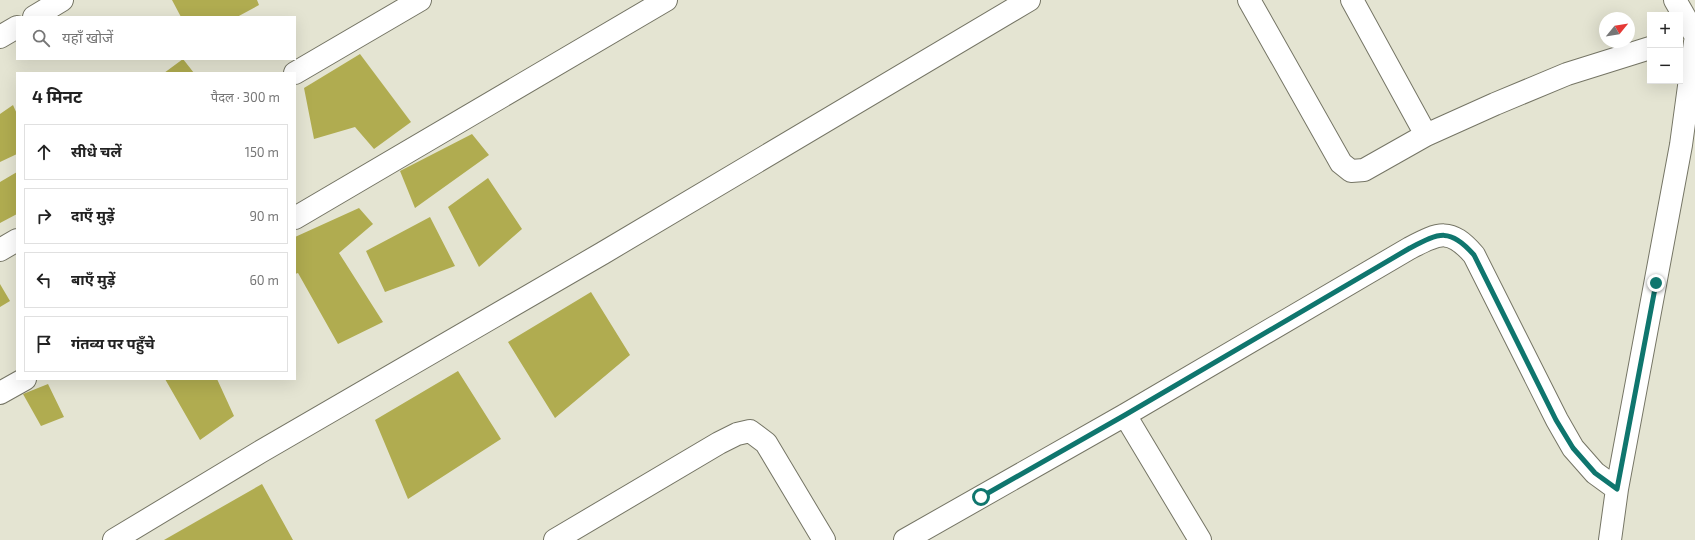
<!DOCTYPE html>
<html lang="hi">
<meta charset="utf-8">
<style>
:root{--surface:#fff;--page:#f2f2f2;--text:#222;--muted:#767676;--line:#e0e0e0}
body{margin:0;font-family:"Exo 2","Noto Sans Devanagari",sans-serif;background:var(--page);color:var(--text)}
.controls{position:absolute;right:12px;top:12px;display:grid;overflow:hidden;border-radius:0px;box-shadow:0 4px 16px #0002}
.controls button{width:36px;height:36px;display:grid;place-items:center;padding:0;border:0;border-bottom:1px solid var(--line);background:var(--surface);color:var(--text);font:20px sans-serif}
.compass{position:absolute;left:1599px;top:12px;width:36px;height:36px;border-radius:50%;background:var(--surface);box-shadow:0 4px 16px #0002;rotate:60deg}
.stop{position:absolute;width:12px;height:12px;margin:-9px;border:3px solid #0f766e;border-radius:50%;background:#fff}
.stop.end{background:#0f766e;border-color:#fff;box-shadow:0 1px 4px #0008}
.list{margin:0;padding:0;list-style:none}
h2{display:flex;justify-content:space-between;align-items:center;height:52px;margin:0;padding:0 16px;font-size:17px}
h2 small{font-size:13px;font-weight:400;color:var(--muted)}
.list li{display:grid;grid-template-columns:26px 1fr auto;gap:12px;align-items:center;box-sizing:border-box;height:56px;margin:0 8px 8px;padding:0 8px;border:1px solid var(--line);border-radius:0px}
.list b{display:block;font-size:15px;white-space:nowrap}
.list em{font-size:13px;font-style:normal;color:var(--muted)}
.icon{flex:none;width:22px;height:22px;fill:none;stroke:currentColor;stroke-width:2;stroke-linecap:round;stroke-linejoin:round}
.map{position:relative;flex:none;width:1695px;height:540px;overflow:hidden}
.search{position:absolute;background:var(--surface);box-shadow:0 4px 16px #0002;left:16px;top:16px;width:280px;height:44px;display:flex;align-items:center;gap:10px;box-sizing:border-box;padding:0 14px;border-radius:0px;color:var(--muted);font-size:15px}
.panel{position:absolute;background:var(--surface);box-shadow:0 4px 16px #0002;left:16px;top:72px;width:280px;height:308px;border-radius:0px}
.map>svg:first-child{display:block}
</style>
<div class="map">
<svg width="1695" height="540" viewBox="0 0 1695 540">
<rect width="100%" height="100%" fill="#e4e4d2"/>
<!-- building -->
<path fill="#b0ac50" d="M172 0H257L259 5 237 17H181Z
M360 54 411 122 374 149 355 127 314 139 304 88Z
M183 59 194 73H164Z
M13 105 17 114V154L0 162V114Z
M472 134 489 155 415 208 400 171Z
M17 172V214L0 223V182Z
M488 178 522 229 479 267 448 207Z
M359 208 373 224 339 253 383 322 338 344 298 273 295 274V237Z
M430 217 455 266 385 292 366 251Z
M0 284 10 301 0 307Z
M591 292 630 355 555 418 508 342Z
M458 371 501 439 408 499 375 420Z
M165 379H217L234 416 200 440Z
M48 384 64 417 41 426 23 394Z
M262 484 293 540H164Z"/>
<g fill="none" stroke-linecap="round" stroke-linejoin="round">
<!-- minor casing -->
<g stroke="#757565" stroke-width="24">
<path id="minor" d="M1249 0 1341 163 1351 171 1364 170 1426 135 1495 104 1567 74 1650 48
M1352 0 1426 135
M1675 0 1695 35
M34 17 62 0
M0 37 17 27
M295 73 420 0
M295 218 666 0
M0 250 17 240
M0 393 25 379
M1125 415 1200 540
M114 540 260 452 603 253 1029 0
M555 540 719 443 737 434 750 431 766 443 824 540
M905 540 1125 415 1410 248C1439 233 1450 227 1474 255L1557 420 1573 448 1595 473 1617 489
M1610 540 1617 489 1681 145 1695 42"/>
</g>
<!-- minor -->
<use href="#minor" stroke="#fff" stroke-width="22"/>
</g>
<g fill="none" stroke-linecap="round" stroke-linejoin="round">
<!-- route -->
<path stroke="#0f766e" stroke-width="5" d="M981 497 1125 415 1410 248C1439 233 1450 227 1474 255L1556 420 1573 448 1595 473 1617 489 1656 283"/>
</g>
</svg>
<div class="controls">
<button>+</button>
<button>−</button>
</div>
<svg class="compass" viewBox="-18 -18 36 36"><path d="M0-13l5 13h-10z" fill="#e53935"/><path d="M0 13l5-13h-10z" fill="#767676"/></svg>
<div class="stop" style="left:981px;top:497px"></div>
<div class="stop end" style="left:1656px;top:283px"></div>
<div class="search"><svg class="icon" aria-label="search" viewBox="0 0 24 24"><circle cx="10" cy="10" r="6"/><path d="M15 15l6 6"/></svg>यहाँ खोजें</div>
<section class="panel">
<h2>4 मिनट<small>पैदल · 300 m</small></h2>
<ul class="list">
<li><svg class="icon" aria-label="ahead" viewBox="0 0 24 24"><path d="M12 20V5M6 11l6-6 6 6"/></svg><div><b>सीधे चलें</b></div><em>150 m</em></li>
<li><svg class="icon" aria-label="right" viewBox="0 0 24 24"><path d="M7 20v-9h11M14 6l5 5-5 5"/></svg><div><b>दाएँ मुड़ें</b></div><em>90 m</em></li>
<li><svg class="icon" aria-label="left" viewBox="0 0 24 24"><path d="M17 20v-9H6M10 6l-5 5 5 5"/></svg><div><b>बाएँ मुड़ें</b></div><em>60 m</em></li>
<li><svg class="icon" aria-label="arrive" viewBox="0 0 24 24"><path d="M6 21V4h12l-3 4 3 4H6"/></svg><div><b>गंतव्य पर पहुँचे</b></div></li>
</ul>
</section>
</div>
